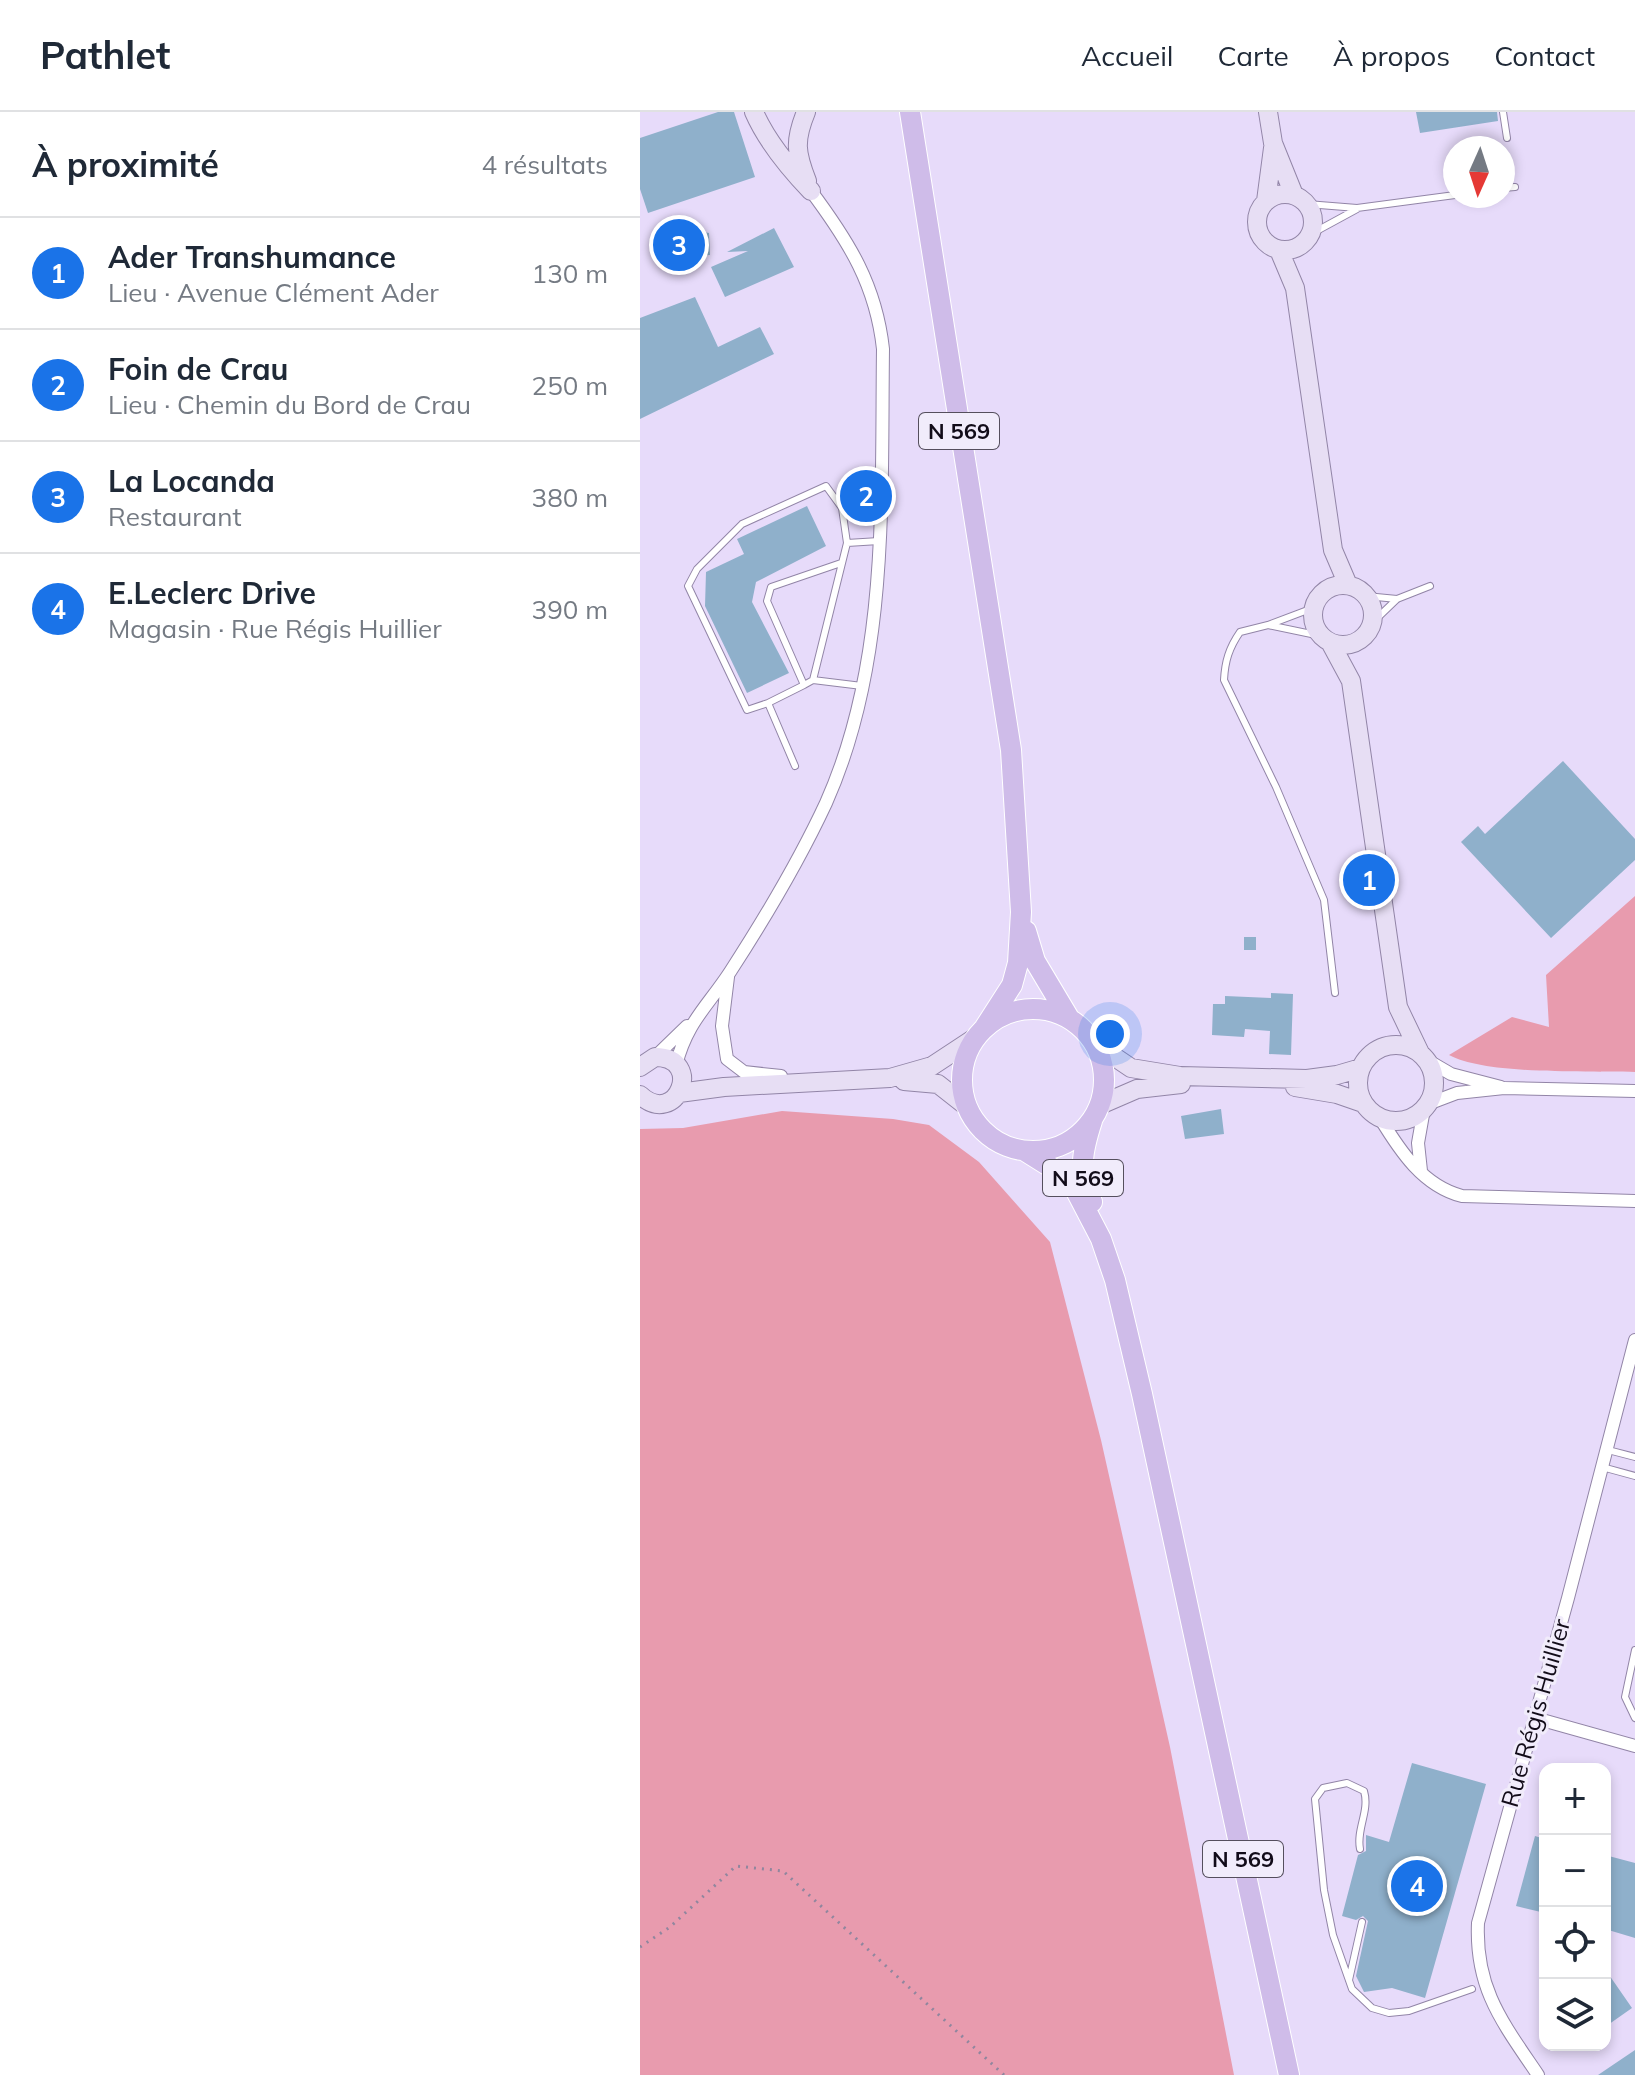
<!DOCTYPE html>
<html lang="fr">
<meta charset="utf-8">
<style>
:root{--surface:#fff;--page:#f2f2f3;--text:#1f2937;--muted:#747a83;--line:#e0e1e3;--accent:#1a73e8}
body{margin:0;font-family:Mulish,sans-serif;background:var(--page);color:var(--text)}
.controls{position:absolute;right:24px;bottom:24px;display:grid;overflow:hidden;border-radius:16px;box-shadow:0 4px 12px #0003}
.controls button{width:72px;height:72px;display:grid;place-items:center;padding:0;border:0;border-bottom:2px solid var(--line);background:var(--surface);color:var(--text);font:40px sans-serif}
.compass{position:absolute;left:803px;top:24px;width:72px;height:72px;border-radius:50%;background:var(--surface);box-shadow:0 4px 12px #0003;rotate:183deg}
.you{position:absolute;left:470px;top:922px;width:28px;height:28px;margin:-20px;border:6px solid #fff;border-radius:50%;background:#1a73e8;box-shadow:0 0 0 12px #1a73e833}
.badge{display:grid;place-items:center;width:52px;height:52px;border-radius:50%;background:var(--accent);color:#fff;font-size:26px;font-weight:700}
.pin{position:absolute;translate:-50% -50%;border:4px solid #fff;box-shadow:0 2px 8px #0006}
.list{margin:0;padding:0;list-style:none}
h2{display:flex;justify-content:space-between;align-items:center;height:104px;margin:0;padding:0 32px;font-size:34px}
h2 small{font-size:26px;font-weight:400;color:var(--muted)}
.list li{display:grid;grid-template-columns:52px 1fr auto;gap:24px;align-items:center;box-sizing:border-box;height:112px;padding:0 32px;border-top:2px solid var(--line)}
.list b{display:block;font-size:30px;white-space:nowrap}
.list p{margin:0;font-size:26px;white-space:nowrap;color:var(--muted)}
.list em{font-size:26px;font-style:normal;color:var(--muted)}
.icon{flex:none;width:44px;height:44px;fill:none;stroke:currentColor;stroke-width:2;stroke-linecap:round;stroke-linejoin:round}
.map{position:relative;flex:none;width:995px;height:1963px;overflow:hidden}
header{display:flex;align-items:center;gap:48px;box-sizing:border-box;height:112px;padding:0 40px;background:var(--surface);border-bottom:2px solid var(--line)}
header strong{font-size:38px}
nav{display:flex;gap:44px;margin-inline-start:auto;font-size:28px}
main{display:flex}
aside{flex:1;background:var(--surface)}
.map>svg:first-child{display:block}
</style>
<header>
<strong>Pathlet</strong>
<nav><a>Accueil</a><a>Carte</a><a>À propos</a><a>Contact</a></nav>
</header>
<main>
<aside>
<h2>À proximité<small>4 résultats</small></h2>
<ul class="list">
<li><span class="badge">1</span><div><b>Ader Transhumance</b><p>Lieu · Avenue Clément Ader</p></div><em>130 m</em></li>
<li><span class="badge">2</span><div><b>Foin de Crau</b><p>Lieu · Chemin du Bord de Crau</p></div><em>250 m</em></li>
<li><span class="badge">3</span><div><b>La Locanda</b><p>Restaurant</p></div><em>380 m</em></li>
<li><span class="badge">4</span><div><b>E.Leclerc Drive</b><p>Magasin · Rue Régis Huillier</p></div><em>390 m</em></li>
</ul>
</aside>
<div class="map">
<svg width="995" height="1963" viewBox="0 0 995 1963">
<rect width="100%" height="100%" fill="#e7dbfa"/>
<!-- green -->
<path fill="#e89bae" d="M995 784V960C950 959 845 963 809 943L872 905 909 915 906 863Z
M142 999 253 1007 289 1013 339 1050 410 1130 461 1328 530 1635 594 1963H0V1017L43 1016Z"/>
<!-- building -->
<path fill="#8fb0cb" d="M78 0H94L115 65 8 101 0 77V26Z
M776 0H857L858 9 780 21Z
M134 116 154 155 85 185 71 155 108 139 87 140Z
M64 120 69 121 70 143 19 146 16 126Z
M55 185 78 235 120 215 134 242 0 307V206Z
M167 394 186 434 116 470 112 490 149 561 107 581 65 494 66 460 104 442 97 427Z
M923 649 995 727V748L911 826 821 730 838 714 845 722Z
M604 825H616V838H604Z
M631 881 653 882 651 943 629 942 630 919 605 917 604 925 572 923 573 892H585V884L631 886Z
M581 997 584 1022 545 1027 541 1004Z
M772 1651 846 1672 785 1886 752 1876 724 1880 716 1864 728 1809 723 1804 716 1808 702 1804 718 1743 726 1739V1723L749 1730Z
M895 1724 905 1727V1801L876 1794Z
M965 1743 995 1751V1826L965 1817Z
M965 1857 992 1896 965 1915Z
M995 1938V1963H958Z"/>
<g fill="none" stroke-linecap="round" stroke-linejoin="round">
<!-- lane casing -->
<g stroke="#9285a7" stroke-width="8">
<path id="lane" d="M863 0 867 26
M863 76 875 75
M667 92 717 96 815 83
M671 122 717 97
M726 484 757 487
M673 496 628 513 600 520C589 536 585 549 584 568L636 675 684 788 695 881
M732 511 757 487 790 474
M628 513 681 524
M173 568 164 573 127 489 131 475 201 451
M222 574 173 568 207 431 239 429
M128 591 107 598 48 474 57 457 102 412 186 374 202 396 207 431
M155 654 128 591 164 573
M968 1338 995 1345
M962 1355 995 1364
M995 1538 985 1585 995 1606
M720 1737C716 1717 730 1699 724 1679L707 1671 683 1676 675 1687 684 1778 693 1823 712 1877 732 1896 749 1901 769 1899 832 1877
M709 1868 722 1810"/>
</g>
<!-- street casing -->
<g stroke="#9285a7" stroke-width="14">
<path id="street" d="M88 865 82 914 87 947 104 960 141 964
M15 945 47 914
M787 948 811 962 861 975
M36 953C47 910 67 895 90 860 125 806 159 749 186 691 249 550 241 388 243 237 236 173 209 130 171 79
M788 992 817 981 864 976 995 979
M740 1006C760 1039 783 1074 822 1084L995 1089
M781 1059 778 1031 784 997
M895 1606 995 1634
M898 1963C863 1911 835 1877 838 1811L928 1486 995 1228"/>
</g>
<!-- secondary casing -->
<g stroke="#9285a7" stroke-width="20">
<path id="secondary" d="M114 0C127 30 149 56 171 79
M166 0C154 29 156 41 167 69
M628 0 633 31 654 83
M617 110a28 28 0 1 1 56 0a28 28 0 1 1-56 0Z
M626 89 633 36
M639 138 655 176 693 438 708 473
M673 503a30 30 0 1 1 60 0a30 30 0 1 1-60 0Z
M690 530 711 569 758 895 780 941
M454 931 491 956 540 964 667 967 697 963 721 956
M718 971a38 38 0 1 1 76 0a38 38 0 1 1-76 0Z
M0 955 15 945C65 945 37 1017 0 983
M264 969 298 972 326 994
M655 975 697 982 723 991
M39 981 84 975 250 966 292 954 336 925
M460 993 497 977 541 972"/>
</g>
<!-- primary casing -->
<g stroke="#fff" stroke-width="22">
<path id="primary" d="M270 0 371 638 381 800 378 851 372 873 345 915
M386 819 395 849 429 906
M322 968a71 71 0 1 1 142 0a71 71 0 1 1-142 0Z
M385 1039 420 1061 436 1079 461 1127 475 1168 502 1282 649 1963
M452 1090C439 1057 441 1043 452 1009"/>
</g>
<!-- path -->
<path stroke="#90869e" stroke-width="3" stroke-dasharray="2 6" stroke-linecap="butt" d="M0 1835 30 1815 96 1754 143 1759 364 1963"/>
<!-- lane -->
<use href="#lane" stroke="#fff" stroke-width="6"/>
<!-- street -->
<use href="#street" stroke="#fff" stroke-width="12"/>
<!-- secondary -->
<use href="#secondary" stroke="#e7def4" stroke-width="18"/>
<!-- primary -->
<use href="#primary" stroke="#cfbce9" stroke-width="20"/>
</g>
<g text-anchor="middle" stroke-width="6" stroke-linejoin="round" paint-order="stroke">
<!-- shield labels -->
<g fill="#f1ecfb" stroke="#554f5d" stroke-width="2">
<rect x="279" y="301" width="80" height="36" rx="6"/>
<rect x="403" y="1048" width="80" height="36" rx="6"/>
<rect x="563" y="1729" width="80" height="36" rx="6"/>
</g>
<g font-size="22" font-weight="bold" fill="#120c19">
<text x="319" y="327">N 569</text>
<text x="443" y="1074">N 569</text>
<text x="603" y="1755">N 569</text>
</g>
<!-- street labels -->
<g font-size="24" fill="#120c19" stroke="#f1ecfb">
<text transform="translate(896 1601) rotate(-74)" y="8">Rue Régis Huillier</text>
</g>
</g>
</svg>
<div class="controls">
<button>+</button>
<button>−</button>
<button><svg class="icon" aria-label="locate" viewBox="0 0 24 24"><circle cx="12" cy="12" r="6"/><path d="M12 2v4M12 18v4M2 12h4M18 12h4"/></svg></button>
<button><svg class="icon" aria-label="layers" viewBox="0 0 24 24"><path d="M12 4l9 5-9 5-9-5zM3 14l9 5 9-5"/></svg></button>
</div>
<svg class="compass" viewBox="-18 -18 36 36"><path d="M0-13l5 13h-10z" fill="#e53935"/><path d="M0 13l5-13h-10z" fill="#747a83"/></svg>
<div class="you"></div>
<div class="pin badge" style="left:729px;top:768px">1</div>
<div class="pin badge" style="left:226px;top:384px">2</div>
<div class="pin badge" style="left:39px;top:133px">3</div>
<div class="pin badge" style="left:777px;top:1774px">4</div>
</div>
</main>
